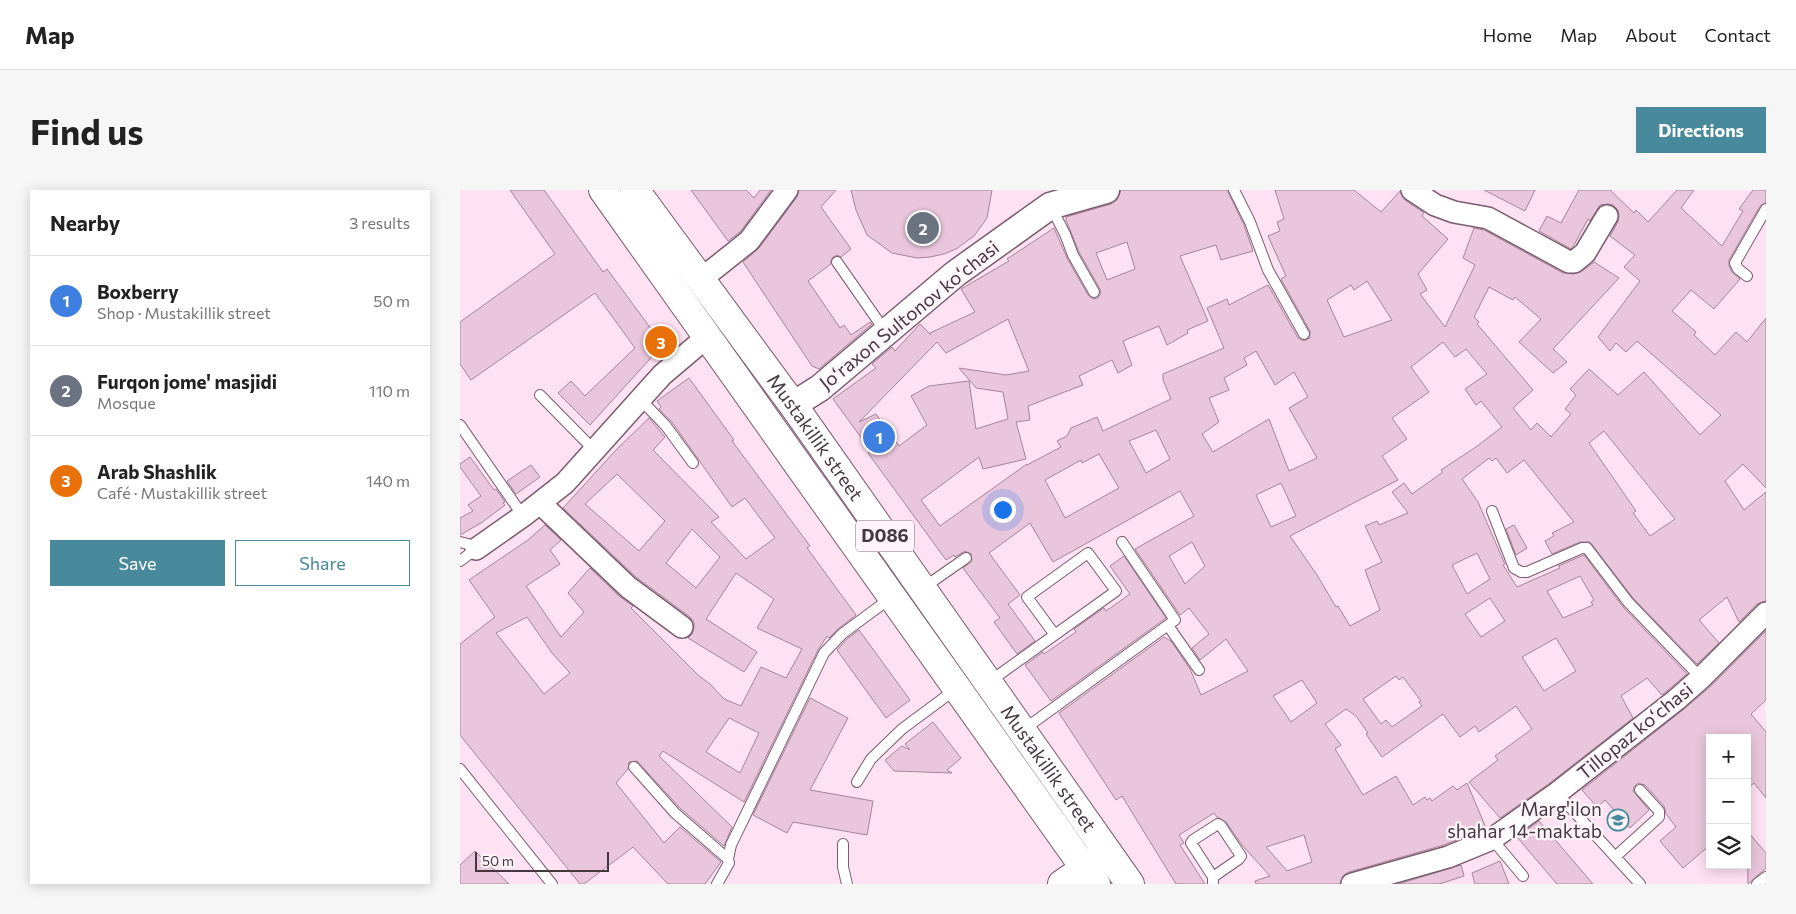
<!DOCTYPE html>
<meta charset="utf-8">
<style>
:root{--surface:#fff;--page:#f6f6f6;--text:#222;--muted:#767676;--line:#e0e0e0;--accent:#488a9b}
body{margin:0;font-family:Commissioner,sans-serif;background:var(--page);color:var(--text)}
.controls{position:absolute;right:15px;bottom:15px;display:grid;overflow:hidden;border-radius:0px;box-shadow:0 2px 12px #0003}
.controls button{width:45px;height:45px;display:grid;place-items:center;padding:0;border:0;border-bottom:1px solid var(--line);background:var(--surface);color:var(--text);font:25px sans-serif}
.scale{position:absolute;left:15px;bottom:12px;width:134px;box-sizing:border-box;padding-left:5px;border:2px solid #463840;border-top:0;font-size:14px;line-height:18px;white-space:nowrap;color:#463840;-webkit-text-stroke:4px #fdf5fa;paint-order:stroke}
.you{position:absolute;left:542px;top:319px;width:18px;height:18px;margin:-12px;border:4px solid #fff;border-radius:50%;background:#1a73e8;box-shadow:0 0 0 8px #1a73e833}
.badge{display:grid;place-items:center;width:32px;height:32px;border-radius:50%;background:var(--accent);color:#fff;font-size:16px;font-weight:700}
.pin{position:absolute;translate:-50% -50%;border:2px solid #fff;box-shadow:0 1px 5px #0006}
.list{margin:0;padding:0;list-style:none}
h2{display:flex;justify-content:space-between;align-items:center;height:65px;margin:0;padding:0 20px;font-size:21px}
h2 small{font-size:16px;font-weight:400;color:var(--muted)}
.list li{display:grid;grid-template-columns:32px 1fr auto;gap:15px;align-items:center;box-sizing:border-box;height:90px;padding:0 20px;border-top:1px solid var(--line)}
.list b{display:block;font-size:19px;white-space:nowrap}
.list p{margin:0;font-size:16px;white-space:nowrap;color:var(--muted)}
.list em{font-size:16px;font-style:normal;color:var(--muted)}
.actions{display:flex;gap:10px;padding:15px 20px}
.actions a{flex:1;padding:11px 0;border:1px solid var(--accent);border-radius:0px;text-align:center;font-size:18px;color:var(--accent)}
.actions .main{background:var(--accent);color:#fff}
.icon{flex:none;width:28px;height:28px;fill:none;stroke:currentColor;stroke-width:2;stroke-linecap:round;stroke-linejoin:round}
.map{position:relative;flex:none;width:1306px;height:694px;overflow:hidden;border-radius:0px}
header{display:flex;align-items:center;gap:30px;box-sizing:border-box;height:70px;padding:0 25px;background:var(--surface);border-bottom:1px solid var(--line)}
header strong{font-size:24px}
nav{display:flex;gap:28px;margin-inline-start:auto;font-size:18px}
.intro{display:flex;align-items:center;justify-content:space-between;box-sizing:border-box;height:120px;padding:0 30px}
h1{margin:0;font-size:35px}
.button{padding:12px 22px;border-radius:0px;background:var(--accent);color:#fff;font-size:18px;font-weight:700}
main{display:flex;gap:30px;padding:0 30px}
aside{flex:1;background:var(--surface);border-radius:0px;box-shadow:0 2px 12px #0003}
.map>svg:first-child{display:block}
</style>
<header>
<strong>Map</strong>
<nav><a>Home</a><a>Map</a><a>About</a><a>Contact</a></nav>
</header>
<div class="intro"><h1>Find us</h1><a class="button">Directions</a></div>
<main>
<aside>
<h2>Nearby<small>3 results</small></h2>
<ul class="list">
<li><span class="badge" style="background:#3f7fe0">1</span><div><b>Boxberry</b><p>Shop · Mustakillik street</p></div><em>50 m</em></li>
<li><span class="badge" style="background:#6b7280">2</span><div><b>Furqon jome' masjidi</b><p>Mosque</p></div><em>110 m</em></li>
<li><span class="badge" style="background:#e8710a">3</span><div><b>Arab Shashlik</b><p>Café · Mustakillik street</p></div><em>140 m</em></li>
</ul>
<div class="actions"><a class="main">Save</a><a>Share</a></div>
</aside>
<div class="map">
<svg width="1306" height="694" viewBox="0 0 1306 694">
<rect width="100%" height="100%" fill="#fee1f3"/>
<!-- building -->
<path fill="#eac6dc" stroke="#a58499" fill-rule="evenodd" d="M50 0H84L143 82 147 79 200 151 199 159 130 235 98 203 111 191 125 206 175 158 135 103 11 190 0 174V132L95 64Z
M231 0H286L294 8 300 0H311L280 42 268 51Z
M339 0H376L361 17 391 59 381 67 377 65 373 67 371 70V74L348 91 380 138 384 135 391 145 410 132 412 134 359 179 352 176 283 72 299 58 337 7Z
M391 0H532L527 28 514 46 496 59 484 64 470 67 457 68 432 63 407 45 396 20Z
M661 0H767L784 35 793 61 761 70 756 55 720 66 748 131 727 140 728 143 707 155 699 136 663 151 672 175 658 183 652 170 619 186 623 195 568 216 570 230 556 232 566 269 523 279 519 267 461 310 480 336 567 274V275L601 257 597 251 607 246 611 238 637 227 643 241 711 209 703 190V184L764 158 747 118 767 109 769 115 808 95 838 148 844 151 850 148V141L821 89 826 86 808 46 820 41 817 32 824 29 815 0H894L921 22 940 1 945 10 964 23 962 26 988 49 958 84 967 100 960 104 985 137 1015 75 1003 68 1014 38 1024 40 1103 83 1114 84 1121 82 1134 72 1159 88 1093 159 1107 172 1093 183 1059 152 1081 129 1055 107 1053 110 1029 97 1014 127 1019 132 1017 134 1073 200 1053 218 1071 240 1077 233 1091 247 1111 224 1105 219 1116 205 1110 199 1129 179 1158 205 1184 182 1240 245 1261 225 1177 151 1166 162 1156 153 1150 161 1138 147 1180 91 1164 77 1175 65 1150 46 1158 32 1159 26 1158 20 1153 15 1148 14 1140 15 1130 31 1128 29 1114 55 1111 59 1079 41 1087 26 1101 33 1119 0H1150L1174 23 1176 20 1188 32 1217 0H1234L1221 18 1262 56 1283 21 1279 19 1293 0H1306V12L1300 16 1269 70V76L1272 82 1280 89 1254 119 1231 100 1212 121 1236 142 1234 145 1255 165 1276 142 1287 152 1306 128V298L1283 274 1265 291 1284 320 1306 302V411L1297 414 1279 432 1267 407 1239 430 1259 453 1237 474 1173 408 1130 352H1120L1092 364 1085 351 1094 346 1092 343 1114 332 1064 270 1047 283 1036 268 1032 271 1029 268 1002 289 1018 312 1044 372 1045 374 1043 375 1057 397 1100 378 1098 376 1124 365 1163 417 1227 484 1202 505 1187 488 1161 506 1173 528 1090 593 1040 628 1009 592 1038 570 1035 566 1072 539 1056 516 1019 542 1015 536 1000 547 983 524 922 567 906 544 908 543 896 526 886 519 865 534 881 555 875 559 903 605 936 586 953 615 965 607 967 610 970 608 972 611 993 596 997 600 1007 593 1026 638 984 655 889 682 883 686 880 694H796L795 691 810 686 782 655 766 632 757 627 754 623 719 645 724 653 720 655 745 694H716L662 606 656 610 599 523 704 447 711 451 730 479 741 505 788 481 766 449 740 470 732 458 749 444 729 418 720 425 675 359 734 326 720 301 593 372 570 333 529 363 560 405 548 414 575 451 557 464 534 432 540 428 503 378 512 371 511 364 505 361 495 367 494 365 486 370 408 263 411 261 373 209 416 178 412 174 432 157 435 161 460 134 471 145 470 143 515 122 501 99 549 71 547 69 594 38 607 68 628 105 633 109 638 108 641 103 640 99 619 62 606 30V27L651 14 657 10ZM667 52 675 79 647 90 636 63ZM907 91 932 130 884 147 867 110 891 95 894 100ZM548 129 569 181 546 185 499 178 516 198 543 202 548 229 516 239 509 191 469 196 451 206 467 235 439 256 416 224 399 232 477 152 486 163ZM983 152 995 167 1006 159 1027 184 1005 199 1016 215 1021 211 1042 237 1016 257 981 280 983 282 952 304 944 293 932 302 948 323 919 335 917 331 905 336 922 372 905 380 920 420 890 436 878 416 876 417 857 385 830 346 938 290 922 266 947 249 932 228 969 202 951 177ZM796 161 815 195 834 182 848 207 829 218 857 268 829 281 809 229 753 262 742 244 759 232 749 208 769 200 764 188 787 175 784 168ZM696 240 710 269 686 283 669 251ZM1144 241 1215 329 1190 346 1173 323 1176 321 1129 253ZM639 264 659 298 605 328 585 290 621 270 622 273ZM821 293 836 326 811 337 796 305ZM732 352 745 376 725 394 709 366ZM1017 363 1030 389 1007 404 992 375ZM1120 386 1134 410 1131 412 1133 415 1103 428 1087 401ZM1030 408 1045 431 1021 447 1005 424ZM1096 448 1116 481 1084 501 1062 467ZM936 486 939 490 943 487 961 511 959 512 962 516 932 537 926 530 921 534 903 509ZM842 490 857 513 831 532 813 506ZM844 645 852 672 827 681 806 657Z
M1024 0H1075L1065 21Z
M229 188 274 250 272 251 350 356 347 358 396 425 378 439 369 448 367 446 358 460 284 612 203 561 199 566 272 637 264 656 220 618 177 571 169 572 168 579 156 593 204 653 220 637 261 672 245 694H208L173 657 124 694H120L0 545V454L35 427 9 390 68 350 85 335 101 350 90 360 100 374 66 396 101 447 124 422 108 403 130 378 159 406 173 416 171 418 238 485 250 494 264 509 281 516 301 477 326 488 342 459 297 438 314 409 276 383 246 429 297 462 284 482 228 448 232 444 234 438V432L230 427 176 387 103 318 156 260 189 228 205 247 193 260 259 327 251 332 286 369 315 348 285 308 272 317 212 232 199 219 201 217 197 211ZM157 284 205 331 179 361 125 314ZM232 339 260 367 236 398 206 373ZM67 427 92 463 110 483 84 504 36 443ZM269 528 299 543 280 583 246 562Z
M10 267 34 300 36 299 45 312 43 313 45 315 21 333 0 345V328L13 321 8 315 21 306 0 277V274Z
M71 275 80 287 56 304 47 291Z
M1054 335 1067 358 1056 365 1046 339Z
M664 366 706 428 591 511 565 475 583 462 584 464 616 442 614 439 644 418 646 421 670 404 650 376Z
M399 440 450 510 426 528 377 460 387 449Z
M1306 441V510L1291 524 1306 542V608L1294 593 1287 599V548H1250V655L1223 678 1200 651 1216 637 1206 624 1204 616 1185 595 1178 593 1174 597 1173 601 1189 620 1170 638 1145 610 1137 617 1122 600 1224 519 1250 497Z
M350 508 388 528 350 600 413 611 407 645 333 632 327 643 293 625Z
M473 532 501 568 487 580 492 583 434 581 425 570 442 556 450 560 445 554Z
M1079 631 1133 694H1097L1057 647Z
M1287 641 1306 663V678L1288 694Z
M15 661 49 694H0V675Z
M1040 671 1049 694H1015L1012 683Z
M1001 675 1004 686 979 694H938Z"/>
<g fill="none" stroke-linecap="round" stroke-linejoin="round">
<!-- service casing -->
<g stroke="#7b5c6f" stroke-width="12">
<path id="service" d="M774 0 790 32 808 80 844 144
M591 17 605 44 613 65 634 102
M377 72 425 141
M1287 86 1278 79 1275 73 1306 19
M80 205 134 260
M181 210 206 236 233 273
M0 235 63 326
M1032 321 1054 378 1061 382H1067L1122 358H1127L1168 412 1241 488
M0 352 8 354 16 359 0 371
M463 398 506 368
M709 437 739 480
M529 492 656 401 628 363 567 407 595 445
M563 540 715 430 662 352
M174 577 215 623 268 669
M0 579 92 694
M397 592 411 569 442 539 496 499
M1097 603 1180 694
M1032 649 1063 686
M383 654V677L387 694
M1155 667 1199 627V621L1180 600
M753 687 779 669 781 666 761 636 758 634 733 650 731 653 753 687V694
M257 694 269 673 268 669 271 655 364 463 382 444 432 407
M1297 694 1306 687"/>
</g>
<!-- minor casing -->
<g stroke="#7b5c6f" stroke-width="24">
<path id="minor" d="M952 0 975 15 994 22 1028 28 1109 72H1114L1125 63 1147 26
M240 90 289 51 327 0
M80 313 168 397 222 437
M16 359 63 326 105 293 202 185 248 146
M892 694 988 667 1032 649 1097 603 1216 510 1241 488 1306 423"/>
</g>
<!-- tertiary casing -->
<g stroke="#7b5c6f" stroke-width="29">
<path id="tertiary" d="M333 215 360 198 495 84 590 16 646 0"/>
</g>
<!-- primary casing -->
<g stroke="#7b5c6f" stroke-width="30">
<g id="primary">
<path d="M143 0 636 694"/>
<path id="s1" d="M175 0 333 215 670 694"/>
<path d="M602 694 640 668"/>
</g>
</g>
<!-- service -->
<use href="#service" stroke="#fff" stroke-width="10"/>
<!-- minor -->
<use href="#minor" stroke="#fff" stroke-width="21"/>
<!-- tertiary -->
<use href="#tertiary" stroke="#fff" stroke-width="26"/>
<!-- primary -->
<use href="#primary" stroke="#fff" stroke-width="28"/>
</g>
<!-- icons -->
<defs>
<g id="school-ring" transform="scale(1.125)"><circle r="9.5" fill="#fdf5fa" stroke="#488a9b" stroke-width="1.5"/><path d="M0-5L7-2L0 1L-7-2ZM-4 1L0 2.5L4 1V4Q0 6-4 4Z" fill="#488a9b"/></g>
</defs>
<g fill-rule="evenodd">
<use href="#school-ring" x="1158" y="630"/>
</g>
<g text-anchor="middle" stroke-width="4.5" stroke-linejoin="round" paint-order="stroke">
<!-- shield labels -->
<rect fill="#fdf5fa" stroke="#7d7178" stroke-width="1" x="396" y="330.5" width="58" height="31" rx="4"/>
<g font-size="18" font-weight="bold" fill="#463840">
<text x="425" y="352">D086</text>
</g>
<!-- street labels -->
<g font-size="19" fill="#463840" stroke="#fdf5fa">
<text transform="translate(449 125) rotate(-39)" y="7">Joʻraxon Sultonov koʻchasi</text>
<text dy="7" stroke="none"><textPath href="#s1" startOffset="306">Mustakillik street</textPath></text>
<text transform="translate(1175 541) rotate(-39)" y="7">Tillopaz koʻchasi</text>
<text dy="7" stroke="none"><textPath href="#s1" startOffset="711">Mustakillik street</textPath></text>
</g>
<!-- poi labels -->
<g font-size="19" fill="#463840" stroke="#fdf5fa" text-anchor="end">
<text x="1142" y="626">Marg'ilon<tspan x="1142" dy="22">shahar 14-maktab</tspan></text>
</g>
</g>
</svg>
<div class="controls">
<button>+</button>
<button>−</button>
<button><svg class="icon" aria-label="layers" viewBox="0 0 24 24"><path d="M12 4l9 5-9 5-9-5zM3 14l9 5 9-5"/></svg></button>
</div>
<div class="scale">50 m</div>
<div class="you"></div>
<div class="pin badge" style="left:419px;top:247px;background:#3f7fe0">1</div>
<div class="pin badge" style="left:463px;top:38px;background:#6b7280">2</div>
<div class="pin badge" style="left:201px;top:152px;background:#e8710a">3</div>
</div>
</main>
